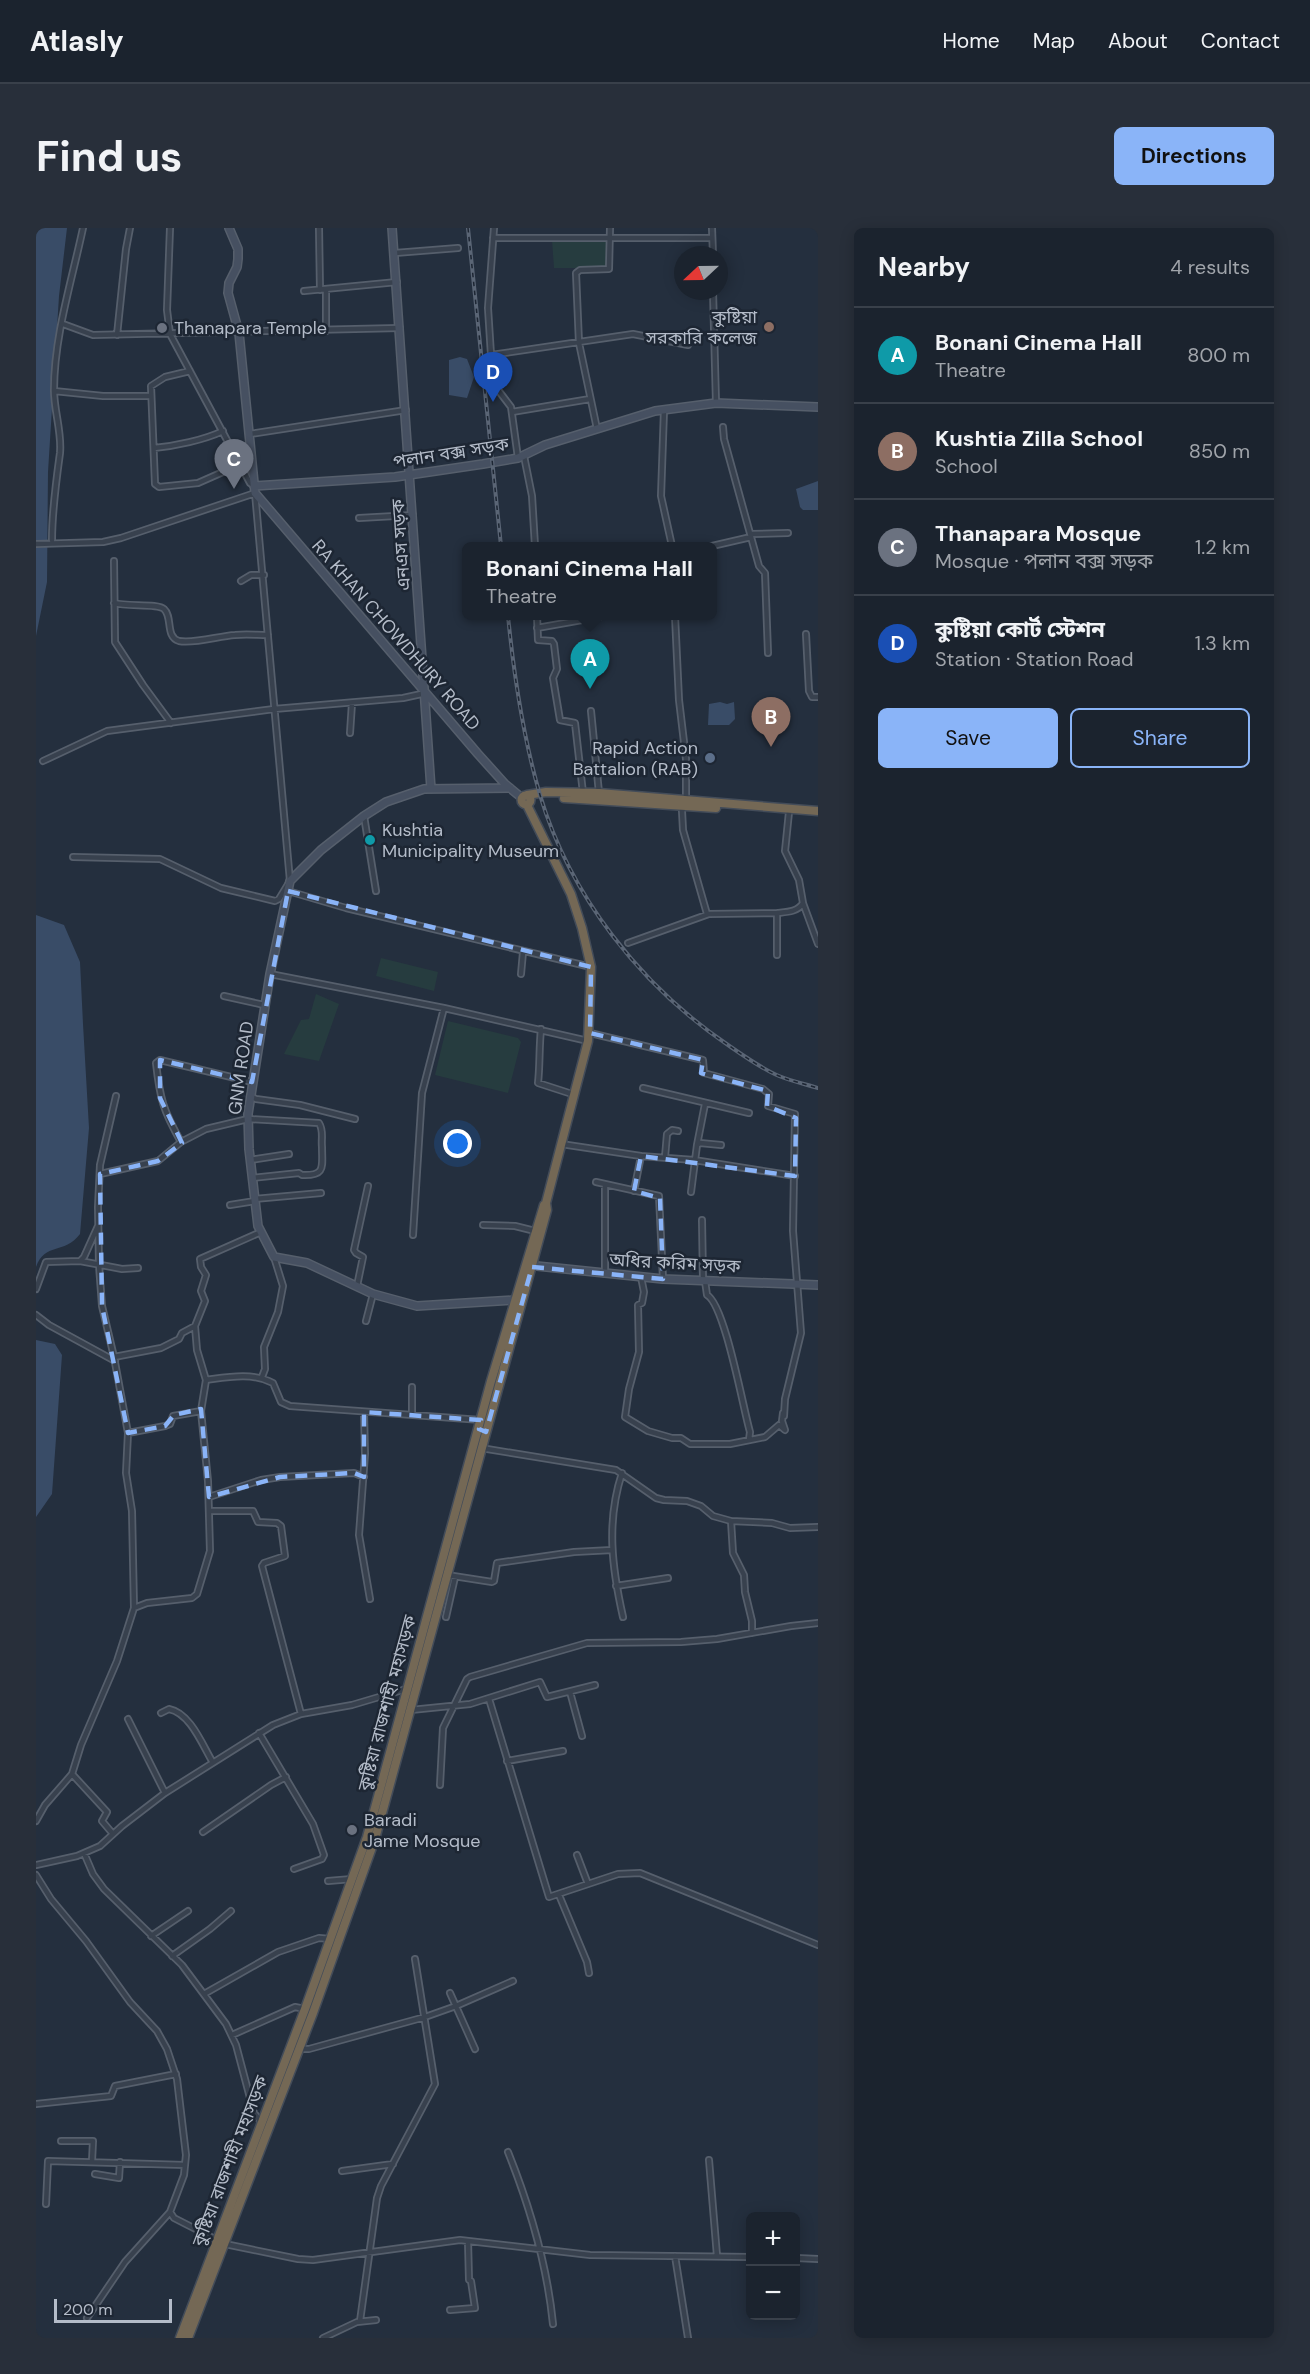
<!DOCTYPE html>
<meta charset="utf-8">
<style>
:root{--surface:#1b232e;--page:#282f3a;--text:#f1f3f6;--muted:#a0a4aa;--line:#39404a;--accent:#8ab4f8}
body{margin:0;font-family:"DM Sans","Noto Sans Bengali",sans-serif;background:var(--page);color:var(--text)}
.controls{position:absolute;right:18px;bottom:18px;display:grid;overflow:hidden;border-radius:9px;box-shadow:0 3px 15px #0003}
.controls button{width:54px;height:54px;display:grid;place-items:center;padding:0;border:0;border-bottom:2px solid var(--line);background:var(--surface);color:var(--text);font:30px sans-serif}
.compass{position:absolute;left:638px;top:18px;width:54px;height:54px;border-radius:50%;background:var(--surface);box-shadow:0 3px 15px #0003;rotate:248deg}
.scale{position:absolute;left:18px;bottom:15px;width:118px;box-sizing:border-box;padding-left:6px;border:3px solid #b4bcc9;border-top:0;font-size:16px;line-height:21px;white-space:nowrap;color:#b4bcc9;-webkit-text-stroke:4px #1d2633;paint-order:stroke}
.you{position:absolute;left:422px;top:916px;width:21px;height:21px;margin:-15px;border:4px solid #fff;border-radius:50%;background:#1a73e8;box-shadow:0 0 0 9px #1a73e833}
.badge{display:grid;place-items:center;width:39px;height:39px;border-radius:50%;background:var(--accent);color:#fff;font-size:20px;font-weight:700}
.pin{position:absolute;translate:-50% -50px;filter:drop-shadow(0 2px 3px #0008)}
.pin::after{content:'';position:absolute;top:32px;width:21px;height:18px;background:inherit;clip-path:polygon(0 0,100% 0,50% 100%)}
.popup{position:absolute;left:426px;top:314px;width:255px;height:78px;box-sizing:border-box;display:grid;place-content:center;border-radius:9px;background:var(--surface);filter:drop-shadow(0 2px 4px #0005);font-size:20px;white-space:nowrap;color:var(--muted)}
.popup b{font-size:22px;color:var(--text)}
.popup::after{content:'';position:absolute;left:50%;top:100%;margin-left:-12px;border:12px solid transparent;border-top-color:var(--surface)}
.list{margin:0;padding:0;list-style:none}
h2{display:flex;justify-content:space-between;align-items:center;height:78px;margin:0;padding:0 24px;font-size:26px}
h2 small{font-size:20px;font-weight:400;color:var(--muted)}
.list li{display:grid;grid-template-columns:39px 1fr auto;gap:18px;align-items:center;box-sizing:border-box;height:96px;padding:0 24px;border-top:2px solid var(--line)}
.list b{display:block;font-size:22px;white-space:nowrap}
.list p{margin:0;font-size:20px;white-space:nowrap;color:var(--muted)}
.list em{font-size:20px;font-style:normal;color:var(--muted)}
.actions{display:flex;gap:12px;padding:18px 24px}
.actions a{flex:1;padding:14px 0;border:2px solid var(--accent);border-radius:9px;text-align:center;font-size:21px;color:var(--accent)}
.actions .main{background:var(--accent);color:#111}
.map{position:relative;flex:none;width:782px;height:2110px;overflow:hidden;border-radius:9px}
header{display:flex;align-items:center;gap:36px;box-sizing:border-box;height:84px;padding:0 30px;background:var(--surface);border-bottom:2px solid var(--line)}
header strong{font-size:28px}
nav{display:flex;gap:33px;margin-inline-start:auto;font-size:21px}
.intro{display:flex;align-items:center;justify-content:space-between;box-sizing:border-box;height:144px;padding:0 36px}
h1{margin:0;font-size:42px}
.button{padding:15px 27px;border-radius:9px;background:var(--accent);color:#111;font-size:21px;font-weight:700}
main{display:flex;gap:36px;padding:0 36px}
aside{flex:1;background:var(--surface);border-radius:9px;box-shadow:0 3px 15px #0003}
.map>svg:first-child{display:block}
</style>
<header>
<strong>Atlasly</strong>
<nav><a>Home</a><a>Map</a><a>About</a><a>Contact</a></nav>
</header>
<div class="intro"><h1>Find us</h1><a class="button">Directions</a></div>
<main>
<div class="map">
<svg width="782" height="2110" viewBox="0 0 782 2110">
<rect width="100%" height="100%" fill="#242f3e"/>
<!-- green -->
<path fill="#263c3f" d="M516 12 571 13 572 40H518Z
M345 730 402 744 398 763 340 748Z
M280 766 303 776 283 833 248 826 265 792 273 791Z
M412 793 482 810 485 814 472 865 399 847Z"/>
<!-- water -->
<path fill="#394c67" d="M0 0H31L23 68 12 244 11 354 0 408Z
M424 129 431 131 438 149 431 170 413 167V132Z
M782 253V282H767L764 279 760 261Z
M684 474 691 476 698 474 699 491 693 497H672L673 476Z
M0 687 28 697 44 734 47 796 53 900 44 1006C28 1027 9 1014 0 1039Z
M0 1112 19 1116 26 1127 16 1266 0 1289Z"/>
<g fill="none" stroke-linecap="round" stroke-linejoin="round">
<!-- street casing -->
<g stroke="#565f6c" stroke-width="8">
<path id="street" d="M134 0 131 82 134 106 214 255 218 258
M283 0 284 62
M458 0 452 80 455 127 459 158 475 179 482 230
M676 0 677 27
M457 10H676
M359 25 422 20
M268 63 361 54
M677 63 680 175
M27 96 57 107 364 100
M290 103V61
M81 107 90 21 94 0
M455 127 597 106 652 117
M154 143 129 149 115 158 119 256 123 259 162 255 205 236
M18 163 67 168H115
M628 182 625 268 636 318
M476 184 554 171
M687 199 688 211 723 338 729 345 732 425
M561 201 543 115 540 45 544 42 573 41 574 0
M214 206 370 182
M118 220C139 218 168 212 187 203
M488 228 496 268 499 318
M323 290 377 287
M715 306 752 305
M16 312C16 282 20 254 24 225 26 204 18 183 18 162 18 108 36 52 47 0
M0 316 67 314 85 310 219 265 254 653 243 671 239 673 185 660 124 631 37 629
M676 318 715 309
M78 333 79 414 107 457 135 495
M205 353 215 347H228
M78 375C91 379 122 375 128 381 137 389 129 409 143 413 158 416 183 408 199 407 210 406 221 407 232 407
M501 388 502 412 516 413 518 416 521 441 517 450 524 492 539 495 547 565
M639 388 643 472 650 531V572L646 583 647 602 671 686
M501 400 563 389
M770 406 773 463 776 469H782
M555 483 563 565
M314 505 316 475
M7 533 71 503 238 481 367 470 390 465
M328 588 340 663
M252 663 310 680 555 739
M767 675 782 716
M592 715 673 686 741 685C750 684 762 684 767 675L763 652 749 623 753 584
M741 727V685
M234 746 408 780 552 813
M485 746 487 724
M188 768 228 777
M505 801C503 820 504 837 502 855L539 867
M554 805 667 832 668 845 727 861 733 866 732 878 759 886 757 1003 765 1105 749 1171 748 1188
M607 860 713 885
M214 868 220 871 264 877 319 891
M145 914C127 882 124 871 120 835L124 832 216 854
M525 916 605 928 658 932 759 948
M661 917 669 876
M629 929 631 906 636 902 642 903
M214 932 253 926
M64 946 122 933 145 914 170 901 212 891 283 895C288 903 285 910 286 919 286 939 290 948 266 947L263 945 216 950
M560 954 623 968 627 1051
M598 963 605 928
M655 964 661 917 664 915 685 917
M218 971 285 965
M194 977 219 973
M666 992 667 1052
M447 997 479 998 499 1003
M377 1007 386 865 408 780
M44 1033 86 1041 102 1040
M569 1046V956
M605 1049 608 1064 606 1075 602 1077 603 1124 593 1161 589 1189 612 1203 636 1210H645L654 1216H694L729 1209 743 1197 749 1202 746 1193 747 1185
M669 1053 671 1067C689 1077 707 1180 714 1204L713 1212
M321 1058 327 1029 320 1025 318 1022 332 958
M0 1061 10 1034 44 1033 48 1029 62 998
M0 1087 13 1097 79 1133
M330 1093 337 1066
M78 1129 125 1120 143 1111 146 1105 159 1098
M226 1149 229 1141 228 1119 242 1084 247 1058 238 1029
M170 1152C192 1149 216 1144 237 1155L245 1174 254 1178 445 1192
M376 1159V1187
M328 1184 329 1226 323 1307 334 1371
M92 1205 129 1198 134 1196 137 1188 165 1183
M445 1220 580 1242 620 1270 628 1272 651 1273 665 1278 677 1288 695 1293 736 1295 754 1300 782 1299
M586 1245C570 1294 576 1340 587 1389
M173 1269 225 1252 244 1249 318 1245 328 1249
M174 1283H217L222 1294 241 1295 245 1298 249 1328 228 1335 226 1338 265 1486
M695 1293 697 1325 708 1347 709 1364 716 1393V1405
M411 1347 456 1354 458 1353 461 1335 538 1324 576 1322
M580 1358 632 1350
M98 1380 111 1375 156 1370 161 1366 174 1323 172 1253 165 1183 170 1152 161 1122 159 1098 169 1073 165 1063 170 1047 165 1039 164 1031 225 1004
M410 1389 419 1349
M534 1464 546 1508
M453 1471 513 1669 582 1646 604 1645 782 1717
M375 1482 434 1476 504 1454 511 1469 559 1457
M125 1485 133 1481C154 1485 166 1516 176 1533
M92 1491 129 1565
M223 1505 277 1596 288 1627 286 1631 258 1641
M471 1533 527 1523
M36 1546 71 1584 66 1593 77 1606
M404 1557 407 1500 431 1451 434 1449 551 1415 645 1414 681 1411 755 1398 782 1395
M0 1593 9 1577 36 1546 45 1517 81 1433 98 1380 96 1283 90 1245 92 1205 78 1129 66 1078 63 1037 62 979 64 937 80 868
M167 1604 235 1557 250 1549
M48 1625 57 1646 68 1661 146 1737 190 1796 200 1817 218 1885 225 1894
M541 1627 552 1656
M0 1637 41 1628 64 1618 86 1598 129 1565 237 1497 265 1486 316 1477 370 1461
M0 1647 15 1671 50 1713 94 1774 121 1803 131 1821 141 1851 150 1927 148 1947 134 1984 138 1990 181 2012
M292 1653 316 1651
M523 1667 551 1734 553 1745
M115 1708 152 1683
M136 1728 174 1701 195 1683
M414 1765 439 1821
M168 1766 242 1724 283 1710 295 1711
M196 1807 259 1779 269 1781
M262 1821H273L389 1789 420 1778 477 1753
M0 1876 75 1868 79 1858 140 1846
M25 1913H57L56 1933
M472 1924C494 1979 511 2036 517 2096
M673 1932 681 2028
M306 1943 357 1936
M59 1946 83 1950 84 1934
M10 1976 12 1933 149 1937
M189 2016 262 2031 277 2032 424 2012 554 2027 714 2029
M639 2028 652 2110
M760 2030 782 2031
M414 2082 439 2080 435 2053 433 2052 432 2013
M51 2090 89 2034 134 1984
M324 2093 341 1970 345 1958 399 1856 379 1731
M287 2110 321 2094 340 2092"/>
</g>
<!-- secondary casing -->
<g stroke="#565f6c" stroke-width="10">
<path id="secondary" d="M193 0 202 21V31L201 39 193 55 192 65 203 105 219 265 442 526 469 556 486 570
M356 0 395 561
M218 258 359 249 447 236 482 230 509 217 619 183 680 175 782 179
M474 560 388 561 350 574 328 588 285 622 254 653 234 746 212 886 213 921 222 998 238 1029 271 1035 337 1066 381 1078 479 1072
M491 1037 627 1051 782 1057"/>
</g>
<!-- highway casing -->
<g stroke="#434c59" stroke-width="11">
<path id="highway" d="M491 567 510 564 563 565 782 583
M485.5 572a4.5 4.5 0 1 1 9 0a4.5 4.5 0 1 1-9 0Z
M528 570 680 580
M144 2110 269 1781 331 1609 455 1153 508 977
M152 2110 277 1785 339 1611 511 982 510 975 552 813 555 739 546 700 535 666 491 577"/>
</g>
<!-- street -->
<use href="#street" stroke="#38414e" stroke-width="4.5"/>
<!-- secondary -->
<use href="#secondary" stroke="#465061" stroke-width="7"/>
<!-- highway -->
<use href="#highway" stroke="#746855" stroke-width="8"/>
<!-- rail casing -->
<g stroke="#5a6575" stroke-width="4">
<path id="rail" d="M432 0 465 318
M472 388C478 448 487 509 504 567 534 668 605 758 692 817 708 828 726 841 743 848 755 853 769 856 782 860"/>
</g>
<!-- rail -->
<use href="#rail" stroke="#1d2633" stroke-width="1.5" stroke-dasharray="4.5" stroke-linecap="butt"/>
</g>
<!-- marked area -->
<path fill="none" stroke="#8ab4f8" stroke-width="4.5" stroke-dasharray="12 8" stroke-linejoin="round" d="M252 663 555 739 554 805 667 832 665 845 732 863 731 878 760 890 759 948 605 928 598 963 624 970 627 1051 496 1039 450 1204 443 1201 445 1192 328 1184V1249L318 1245 244 1249 173 1269 165 1181 138 1187 129 1198 92 1205 66 1078 64 946 122 933 146 915 124 870V832L216 854Z"/>
<!-- markers -->
<circle fill="#8d6e63" stroke="#1d2633" stroke-width="2" cx="733" cy="99" r="6"/>
<g fill="#6b7280" stroke="#1d2633" stroke-width="2">
<circle cx="126" cy="100" r="6"/>
<circle cx="316" cy="1602" r="6"/>
</g>
<circle fill="#5c6f8a" stroke="#1d2633" stroke-width="2" cx="674" cy="530" r="6"/>
<circle fill="#0f9aa8" stroke="#1d2633" stroke-width="2" cx="334" cy="612" r="6"/>
<g text-anchor="middle" stroke-width="5" stroke-linejoin="round" paint-order="stroke">
<!-- poi labels -->
<g font-size="18" fill="#b4bcc9" stroke="#1d2633" text-anchor="start">
<text x="721" y="95" text-anchor="end">কুষ্টিয়া<tspan x="721" dy="21">সরকারি কলেজ</tspan></text>
<text x="138" y="106">Thanapara Temple</text>
<text x="662" y="526" text-anchor="end">Rapid Action<tspan x="662" dy="21">Battalion (RAB)</tspan></text>
<text x="346" y="608">Kushtia<tspan x="346" dy="21">Municipality Museum</tspan></text>
<text x="328" y="1598">Baradi<tspan x="328" dy="21">Jame Mosque</tspan></text>
</g>
<!-- street labels -->
<g font-size="18" fill="#b4bcc9" stroke="#1d2633">
<text transform="translate(415 225) rotate(-9)" y="6">পলান বক্স সড়ক</text>
<text transform="translate(365 317) rotate(-94)" y="6">এনএস সড়ক</text>
<text transform="translate(360 407) rotate(49)" y="6">RA KHAN CHOWDHURY ROAD</text>
<text transform="translate(205 840) rotate(-82)" y="6">GNM ROAD</text>
<text transform="translate(639 1035) rotate(3)" y="6">অধির করিম সড়ক</text>
<text transform="translate(351 1475) rotate(-75)" y="6">কুষ্টিয়া রাজশাহী মহাসড়ক</text>
<text transform="translate(194 1933) rotate(-69)" y="6">কুষ্টিয়া রাজশাহী মহাসড়ক</text>
</g>
</g>
</svg>
<div class="controls">
<button>+</button>
<button>−</button>
</div>
<svg class="compass" viewBox="-18 -18 36 36"><path d="M0-13l5 13h-10z" fill="#e53935"/><path d="M0 13l5-13h-10z" fill="#a0a4aa"/></svg>
<div class="scale">200 m</div>
<div class="you"></div>
<div class="pin badge" style="left:554px;top:461px;background:#0f9aa8">A</div>
<div class="popup"><b>Bonani Cinema Hall</b>Theatre</div>
<div class="pin badge" style="left:735px;top:519px;background:#8d6e63">B</div>
<div class="pin badge" style="left:198px;top:261px;background:#6b7280">C</div>
<div class="pin badge" style="left:457px;top:174px;background:#1a4fb4">D</div>
</div>
<aside>
<h2>Nearby<small>4 results</small></h2>
<ul class="list">
<li><span class="badge" style="background:#0f9aa8">A</span><div><b>Bonani Cinema Hall</b><p>Theatre</p></div><em>800 m</em></li>
<li><span class="badge" style="background:#8d6e63">B</span><div><b>Kushtia Zilla School</b><p>School</p></div><em>850 m</em></li>
<li><span class="badge" style="background:#6b7280">C</span><div><b>Thanapara Mosque</b><p>Mosque · পলান বক্স সড়ক</p></div><em>1.2 km</em></li>
<li><span class="badge" style="background:#1a4fb4">D</span><div><b>কুষ্টিয়া কোর্ট স্টেশন</b><p>Station · Station Road</p></div><em>1.3 km</em></li>
</ul>
<div class="actions"><a class="main">Save</a><a>Share</a></div>
</aside>
</main>
